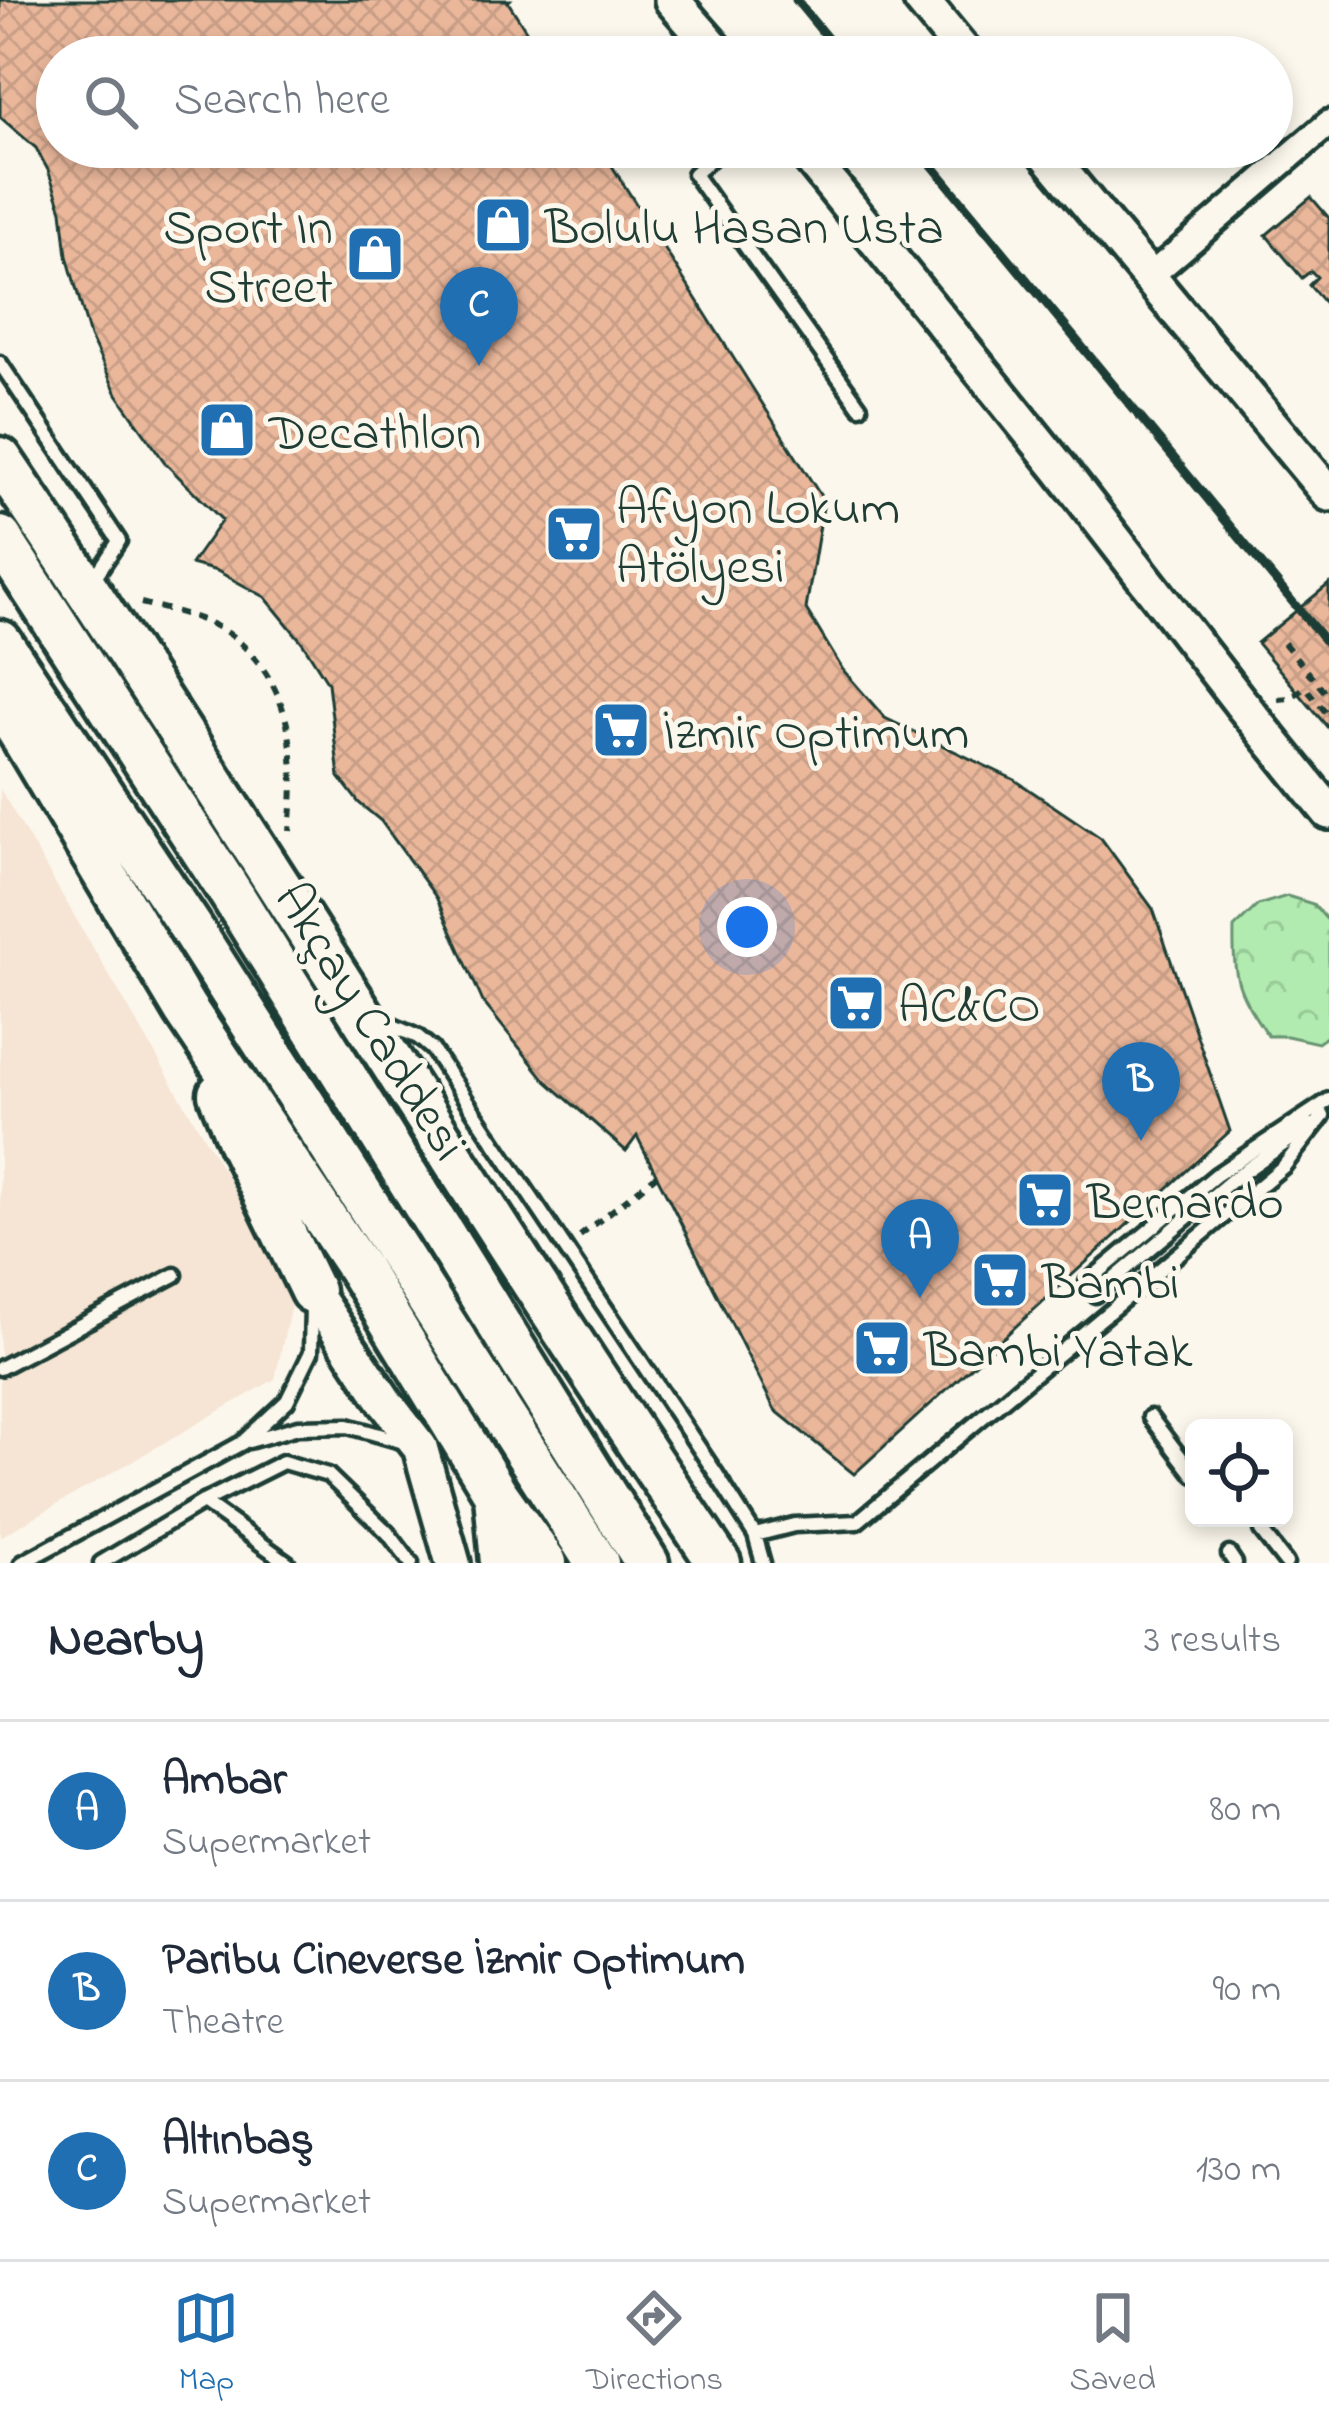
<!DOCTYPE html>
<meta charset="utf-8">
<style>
:root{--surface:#fff;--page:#f6f6f7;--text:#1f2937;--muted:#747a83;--line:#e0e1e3;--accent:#1f6fb2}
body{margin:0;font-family:"Indie Flower",sans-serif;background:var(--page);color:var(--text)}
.controls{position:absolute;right:36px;bottom:36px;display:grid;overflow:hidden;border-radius:18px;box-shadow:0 6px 18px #0003}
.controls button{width:108px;height:108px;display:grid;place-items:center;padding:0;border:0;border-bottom:3px solid var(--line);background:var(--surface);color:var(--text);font:60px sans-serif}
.you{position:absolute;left:747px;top:927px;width:42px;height:42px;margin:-30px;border:9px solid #fff;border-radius:50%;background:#1a73e8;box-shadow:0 0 0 18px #1a73e833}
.badge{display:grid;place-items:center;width:78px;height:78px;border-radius:50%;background:var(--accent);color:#fff;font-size:39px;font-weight:700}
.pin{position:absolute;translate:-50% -99px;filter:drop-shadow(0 3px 6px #0008)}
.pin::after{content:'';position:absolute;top:63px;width:42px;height:36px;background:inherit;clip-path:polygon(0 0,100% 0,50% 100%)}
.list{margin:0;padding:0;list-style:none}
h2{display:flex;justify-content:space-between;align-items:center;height:156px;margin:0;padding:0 48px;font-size:51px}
h2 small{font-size:39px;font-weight:400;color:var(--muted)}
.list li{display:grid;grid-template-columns:78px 1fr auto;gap:36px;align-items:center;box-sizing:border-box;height:180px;padding:0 48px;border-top:3px solid var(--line)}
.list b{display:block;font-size:45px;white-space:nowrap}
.list p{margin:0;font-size:39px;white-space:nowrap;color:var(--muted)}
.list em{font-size:39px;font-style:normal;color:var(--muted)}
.icon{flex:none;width:66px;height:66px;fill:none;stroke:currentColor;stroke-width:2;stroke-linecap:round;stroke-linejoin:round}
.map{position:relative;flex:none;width:1329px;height:1563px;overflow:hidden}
.search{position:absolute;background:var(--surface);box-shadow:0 6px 18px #0003;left:36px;right:36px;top:36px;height:132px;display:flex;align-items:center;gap:30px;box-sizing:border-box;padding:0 42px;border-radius:66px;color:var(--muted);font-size:45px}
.sheet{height:696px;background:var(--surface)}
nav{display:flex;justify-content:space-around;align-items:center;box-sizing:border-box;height:168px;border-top:3px solid var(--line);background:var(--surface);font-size:33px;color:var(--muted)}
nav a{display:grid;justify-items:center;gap:6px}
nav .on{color:var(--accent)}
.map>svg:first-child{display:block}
</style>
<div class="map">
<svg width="1329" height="1563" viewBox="0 0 1329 1563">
<defs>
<pattern id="park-crowns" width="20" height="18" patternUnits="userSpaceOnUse" patternTransform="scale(3)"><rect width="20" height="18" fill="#b1ebb0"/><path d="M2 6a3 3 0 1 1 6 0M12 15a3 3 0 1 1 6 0" fill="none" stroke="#98ca98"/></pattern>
<pattern id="building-cross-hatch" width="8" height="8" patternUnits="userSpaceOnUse" patternTransform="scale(3)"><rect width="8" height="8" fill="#eab79b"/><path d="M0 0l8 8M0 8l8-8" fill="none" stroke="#c89e86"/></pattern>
</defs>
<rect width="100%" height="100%" fill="#fbf7ec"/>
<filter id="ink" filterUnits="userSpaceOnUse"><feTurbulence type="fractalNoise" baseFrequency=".00833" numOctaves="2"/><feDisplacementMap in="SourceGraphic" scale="24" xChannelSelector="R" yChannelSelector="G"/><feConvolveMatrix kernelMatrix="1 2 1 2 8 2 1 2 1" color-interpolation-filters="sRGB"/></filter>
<g filter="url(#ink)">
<!-- built -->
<path fill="#f6e4d4" d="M0 789 294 1291 275 1379 0 1537Z"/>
<!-- park -->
<path fill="url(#park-crowns)" stroke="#689472" stroke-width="3" d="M1287 896 1313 904 1329 922V1035L1318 1043 1287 1036H1268C1238 992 1233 982 1234 928L1258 905Z"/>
<!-- building -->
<path fill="url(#building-cross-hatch)" stroke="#1f3d34" stroke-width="3" d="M0 0H510L508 2 543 57H57V147H600L824 501 806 609 843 670 885 718 1015 780 1101 838 1153 909 1230 1131 854 1474 775 1410 637 1136 626 1151 546 1081 483 1002 436 897 381 821 359 803 339 777 328 683 302 642 265 597 217 571 191 564 222 520 166 464 117 394 90 337 67 256 62 210 48 170 36 148 0 117Z
M1311 197 1329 218V308L1309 285 1317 277 1311 271 1302 278 1266 235Z
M1329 584V729L1257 643Z"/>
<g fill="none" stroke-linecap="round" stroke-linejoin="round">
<!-- service casing -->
<g stroke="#1f3d34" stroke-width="21">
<path id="service" d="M724 147 694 174 860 407
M0 363 119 541 91 583
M380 1020 418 1037 432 1049 715 1472 755 1535 763 1563
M1087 1282 1216 1175 1329 1100
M1095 1295 1232 1180 1311 1125
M0 1368 175 1275
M1150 1417 1194 1475
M249 1441 298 1427 348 1426 404 1442
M203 1502 288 1563
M1261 1531 1286 1563
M755 1535 794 1525 857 1522 1284 1166 1323 1116 1317 1108
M1229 1554 1235 1563
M22 1563 242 1443 287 1401 311 1352 312 1305
M101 1563 203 1502 283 1462 328 1475 389 1534 411 1563"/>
</g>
<!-- minor casing -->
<g stroke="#1f3d34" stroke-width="33">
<path id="minor" d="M1148 278 1329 123"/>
</g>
<!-- tertiary casing -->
<g stroke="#1f3d34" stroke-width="42">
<path id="tertiary" d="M672 0 722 57
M921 0 968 57
M801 147 1060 469 1240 702 1329 812
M1041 147 1329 494
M312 1291 386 1403 420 1447 453 1563"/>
</g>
<!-- trunk casing -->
<g stroke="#1f3d34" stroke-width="51">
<path id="trunk" d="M0 459C246 823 472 1200 719 1563
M0 538 234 898 647 1563
M0 642 191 928 597 1563
M0 699 185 1009 359 1269 496 1494 545 1563
M220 1094 240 1143 312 1291
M496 1495 502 1563"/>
</g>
<!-- path -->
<path stroke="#1f3d34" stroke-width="6" stroke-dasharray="9 9" stroke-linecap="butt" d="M141 603C172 611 212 618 237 640 295 691 297 760 290 831
M1284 643 1329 697
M1278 699 1291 698 1305 687 1329 716
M580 1236 657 1175"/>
<!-- service -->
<use href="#service" stroke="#fbf7ec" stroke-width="12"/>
<!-- minor -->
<use href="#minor" stroke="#fbf7ec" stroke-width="24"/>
<!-- tertiary -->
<use href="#tertiary" stroke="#fbf7ec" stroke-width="33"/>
<!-- trunk -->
<use href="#trunk" stroke="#fbf7ec" stroke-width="42"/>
<!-- rail -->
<path stroke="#1f3d34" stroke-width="9" d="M796 0 843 57
M917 147 1329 646"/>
</g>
</g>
<!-- icons -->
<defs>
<g id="shop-square" transform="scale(3)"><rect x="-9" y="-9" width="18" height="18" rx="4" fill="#1f6fb2" stroke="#fbf7ec"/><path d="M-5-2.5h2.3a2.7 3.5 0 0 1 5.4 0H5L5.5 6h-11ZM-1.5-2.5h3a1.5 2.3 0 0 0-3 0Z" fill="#fff"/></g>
<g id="supermarket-square" transform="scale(3)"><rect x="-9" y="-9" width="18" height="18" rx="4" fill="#1f6fb2" stroke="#fbf7ec"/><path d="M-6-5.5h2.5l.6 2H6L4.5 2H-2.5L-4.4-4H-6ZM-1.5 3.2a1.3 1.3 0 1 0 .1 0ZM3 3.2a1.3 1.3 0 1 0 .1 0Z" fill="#fff"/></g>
</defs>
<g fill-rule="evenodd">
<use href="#shop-square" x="503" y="225"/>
<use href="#shop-square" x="375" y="254"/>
<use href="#shop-square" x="227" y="430"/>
<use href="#supermarket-square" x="574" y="534"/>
<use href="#supermarket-square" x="621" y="730"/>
<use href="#supermarket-square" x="856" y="1003"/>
<use href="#supermarket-square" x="1045" y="1200"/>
<use href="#supermarket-square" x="1000" y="1280"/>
<use href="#supermarket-square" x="882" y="1348"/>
</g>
<g text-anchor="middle" stroke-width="10" stroke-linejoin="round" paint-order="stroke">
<!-- poi labels -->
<g font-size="51" fill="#1f3d34" stroke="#fbf7ec" text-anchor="start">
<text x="333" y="243" text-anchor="end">Sport In<tspan x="333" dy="59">Street</tspan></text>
<text x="545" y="243">Bolulu Hasan Usta</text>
<text x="269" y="448">Decathlon</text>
<text x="616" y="523">Afyon Lokum<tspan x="616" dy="59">Atölyesi</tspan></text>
<text x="663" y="748">İzmir Optimum</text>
<text x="898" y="1021">AC&amp;CO</text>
<text x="1087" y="1218">Bernardo</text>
<text x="1042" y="1298">Bambi</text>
<text x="924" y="1366">Bambi Yatak</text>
</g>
<!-- street labels -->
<g font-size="51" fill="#1f3d34" stroke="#fbf7ec">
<text transform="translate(373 1020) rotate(58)" y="18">Akçay Caddesi</text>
</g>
</g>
</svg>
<div class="controls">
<button><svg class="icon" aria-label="locate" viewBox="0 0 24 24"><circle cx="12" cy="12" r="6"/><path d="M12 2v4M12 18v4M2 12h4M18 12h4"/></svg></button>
</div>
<div class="you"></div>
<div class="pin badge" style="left:920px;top:1298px">A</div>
<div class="pin badge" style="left:1141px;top:1141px">B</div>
<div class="pin badge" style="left:479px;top:366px">C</div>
<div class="search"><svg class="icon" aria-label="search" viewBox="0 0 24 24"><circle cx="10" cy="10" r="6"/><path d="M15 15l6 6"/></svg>Search here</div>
</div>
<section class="sheet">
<h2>Nearby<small>3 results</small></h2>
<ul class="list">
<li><span class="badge">A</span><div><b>Ambar</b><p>Supermarket</p></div><em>80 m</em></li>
<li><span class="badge">B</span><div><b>Paribu Cineverse İzmir Optimum</b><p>Theatre</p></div><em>90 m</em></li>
<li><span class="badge">C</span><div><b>Altınbaş</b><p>Supermarket</p></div><em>130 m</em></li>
</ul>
</section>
<nav>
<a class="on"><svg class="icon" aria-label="map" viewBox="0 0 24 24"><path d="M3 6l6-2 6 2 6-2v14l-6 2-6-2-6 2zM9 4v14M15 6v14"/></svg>Map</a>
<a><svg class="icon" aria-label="directions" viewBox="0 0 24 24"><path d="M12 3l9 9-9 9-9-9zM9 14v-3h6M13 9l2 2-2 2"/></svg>Directions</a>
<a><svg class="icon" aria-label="saved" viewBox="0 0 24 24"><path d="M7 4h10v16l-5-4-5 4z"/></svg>Saved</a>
</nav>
